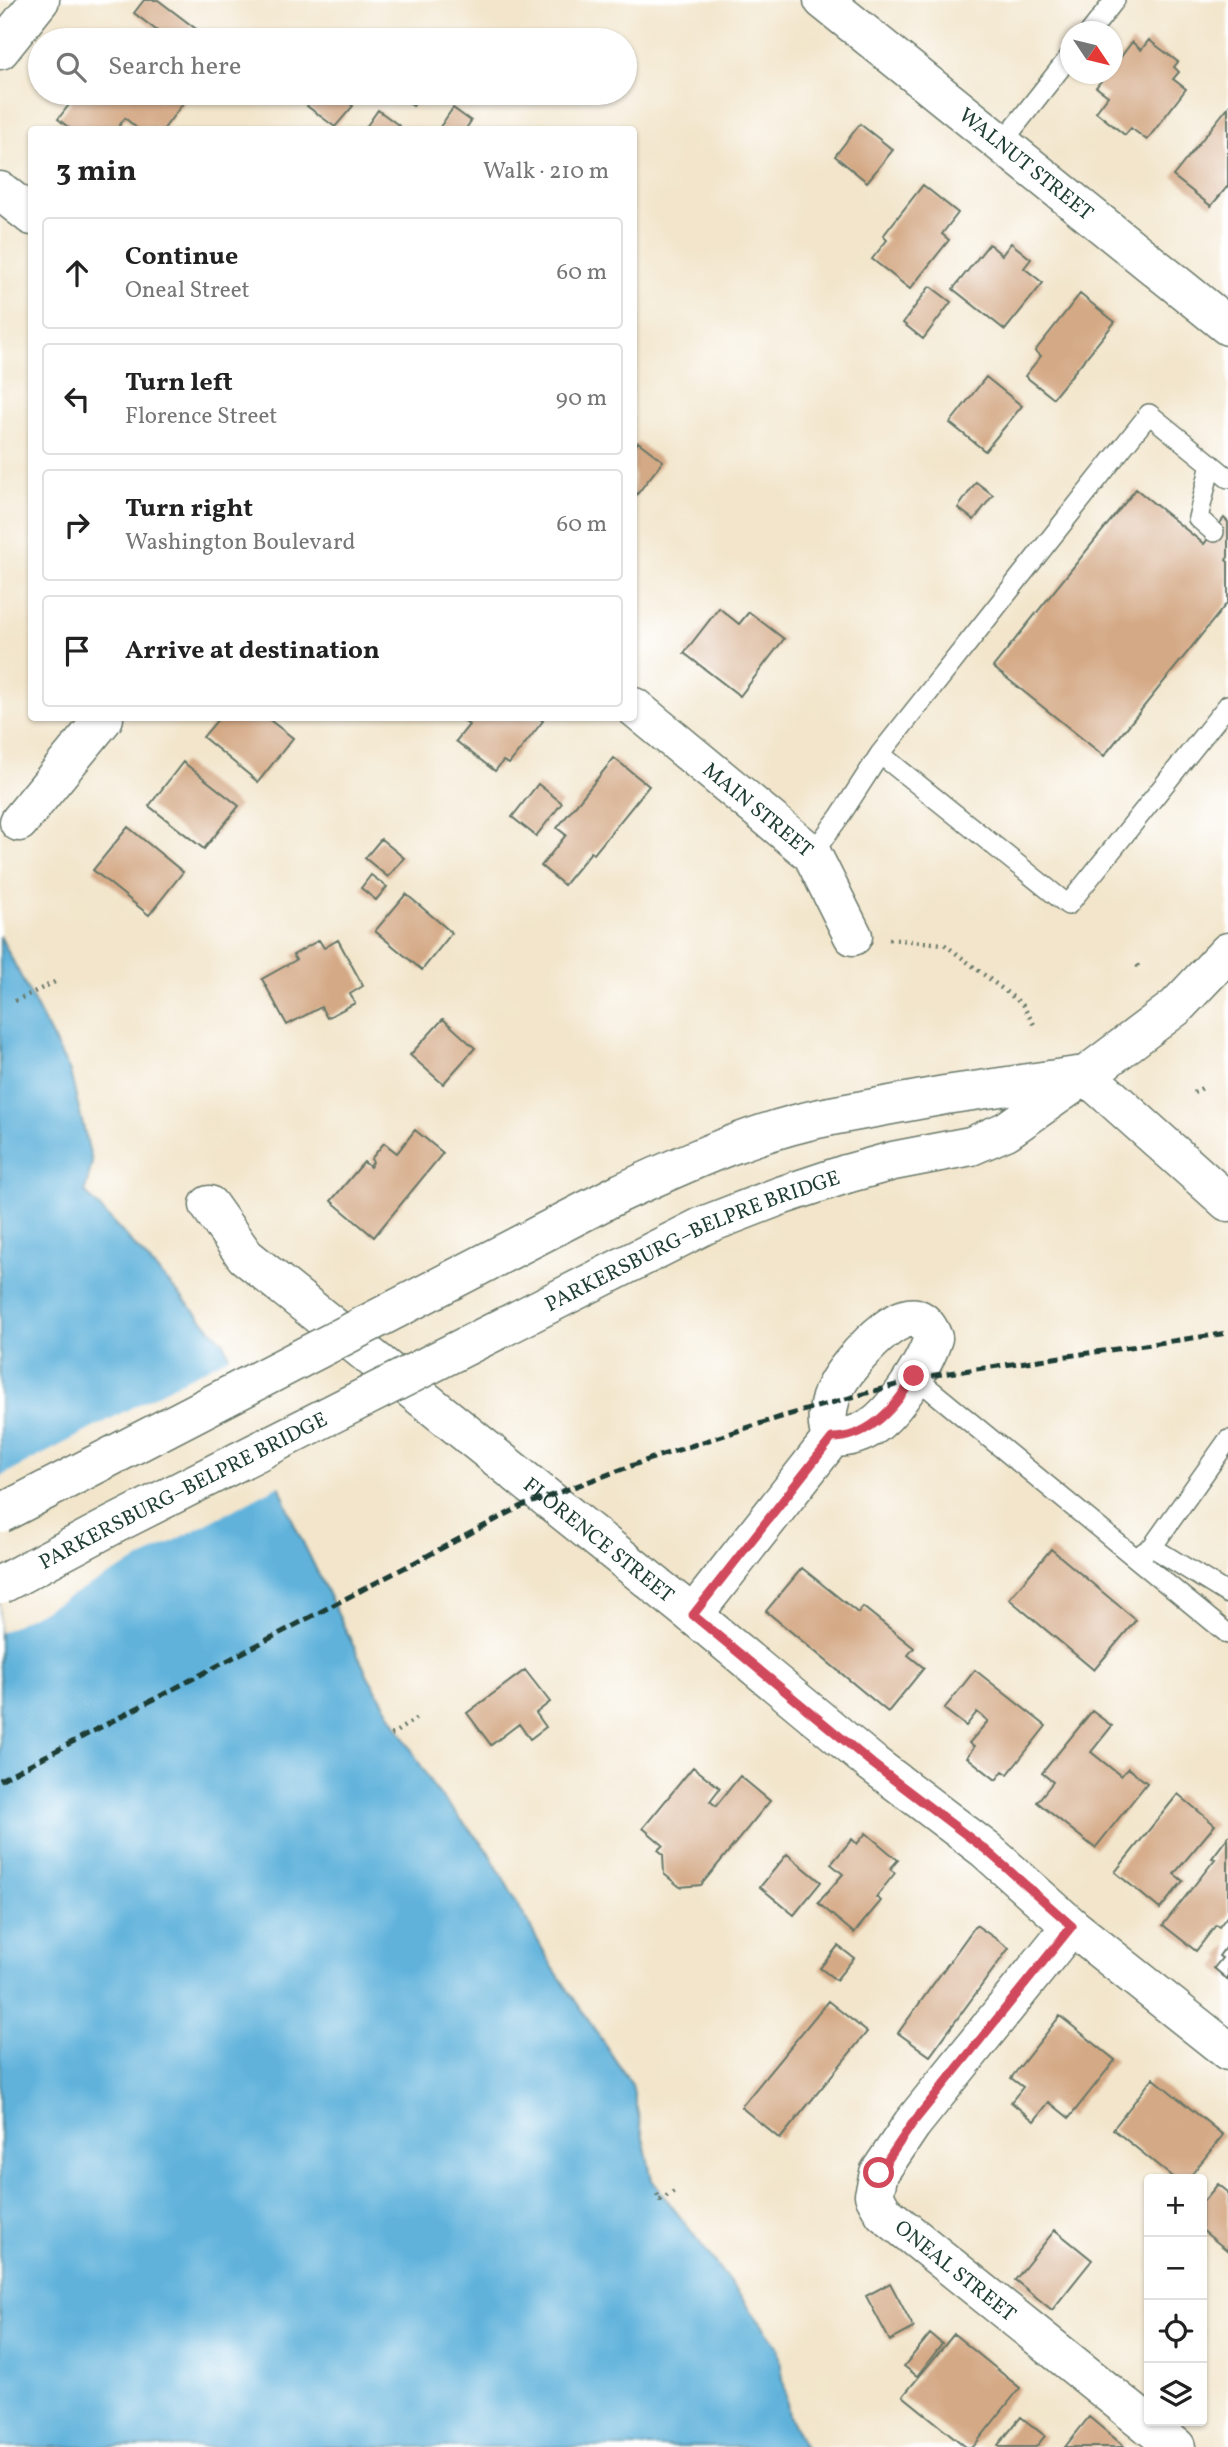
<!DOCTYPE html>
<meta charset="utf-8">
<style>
:root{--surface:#fff;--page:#f2f2f2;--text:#222;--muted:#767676;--line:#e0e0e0}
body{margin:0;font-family:Vollkorn,serif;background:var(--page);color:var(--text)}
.controls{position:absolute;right:21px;bottom:21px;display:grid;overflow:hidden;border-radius:7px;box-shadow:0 2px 5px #0004}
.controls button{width:63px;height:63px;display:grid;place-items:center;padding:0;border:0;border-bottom:2px solid var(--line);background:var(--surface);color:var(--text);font:35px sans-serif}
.compass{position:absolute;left:1060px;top:21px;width:63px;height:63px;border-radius:50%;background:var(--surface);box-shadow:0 2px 5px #0004;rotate:125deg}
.stop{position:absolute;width:21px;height:21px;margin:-16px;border:5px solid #d1495b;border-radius:50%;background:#fff}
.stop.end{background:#d1495b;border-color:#fff;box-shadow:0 2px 7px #0008}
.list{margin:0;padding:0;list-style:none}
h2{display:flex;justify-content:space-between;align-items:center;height:91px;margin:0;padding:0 28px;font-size:30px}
h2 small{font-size:23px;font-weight:400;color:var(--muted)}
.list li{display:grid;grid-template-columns:46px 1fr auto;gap:21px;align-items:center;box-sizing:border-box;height:112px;margin:0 14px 14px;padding:0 14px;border:2px solid var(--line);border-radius:7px}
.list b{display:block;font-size:26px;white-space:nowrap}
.list p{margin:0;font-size:23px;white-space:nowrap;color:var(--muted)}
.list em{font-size:23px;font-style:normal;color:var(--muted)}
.icon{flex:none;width:38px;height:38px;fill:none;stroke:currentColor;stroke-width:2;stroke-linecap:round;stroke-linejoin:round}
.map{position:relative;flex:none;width:1228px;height:2447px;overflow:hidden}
.search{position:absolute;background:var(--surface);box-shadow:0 2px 5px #0004;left:28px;top:28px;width:609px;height:77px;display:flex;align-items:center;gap:18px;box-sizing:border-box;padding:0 24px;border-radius:38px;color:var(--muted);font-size:26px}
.panel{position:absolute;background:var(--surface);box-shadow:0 2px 5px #0004;left:28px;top:126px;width:609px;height:595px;border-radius:7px}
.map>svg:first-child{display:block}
</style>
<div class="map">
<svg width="1228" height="2447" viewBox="0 0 1228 2447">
<rect width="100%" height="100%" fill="#fff"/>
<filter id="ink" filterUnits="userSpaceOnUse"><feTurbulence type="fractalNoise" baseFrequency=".0143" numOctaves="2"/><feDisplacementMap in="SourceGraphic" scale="14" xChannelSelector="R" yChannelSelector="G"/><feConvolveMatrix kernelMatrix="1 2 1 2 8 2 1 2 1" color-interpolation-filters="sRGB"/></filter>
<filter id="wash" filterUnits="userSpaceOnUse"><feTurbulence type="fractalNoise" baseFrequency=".00686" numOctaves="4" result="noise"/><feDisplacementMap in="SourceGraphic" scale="28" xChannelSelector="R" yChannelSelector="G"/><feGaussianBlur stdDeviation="1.57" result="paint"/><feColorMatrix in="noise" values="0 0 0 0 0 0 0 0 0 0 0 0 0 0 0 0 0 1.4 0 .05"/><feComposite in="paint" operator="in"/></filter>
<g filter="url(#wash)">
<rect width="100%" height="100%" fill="#f2e5cb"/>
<!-- water -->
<path fill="#60b2db" stroke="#407888" stroke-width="2" d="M0 936 70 1072 92 1162 85 1192 224 1343 295 1526 368 1676 434 1788 488 1851 552 1966 632 2085 652 2180 778 2346 789 2416 805 2447H0Z"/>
<!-- pier -->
<path fill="#f2e5cb" d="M232 1355 282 1484 0 1633V1477Z"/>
<g id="blocks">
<!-- building -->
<path fill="#d4a985" d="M144 0H158L204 35 200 40H169L134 13Z
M1149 40 1178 62 1174 67 1179 72 1173 79 1186 89 1147 140 1131 128 1125 135 1096 112 1108 96 1096 87 1107 74H1112V52L1120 58 1132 42 1141 50Z
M69 93H172L184 102 163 130H139L125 118 116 130H72L58 119 72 101 66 96Z
M317 93H336L353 106 335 127 307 106Z
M396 93H423L413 106Z
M1228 107V186L1211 206 1173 176Z
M453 108 471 121 465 130H442L440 127Z
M378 110 401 127 399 130H364Z
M860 124 893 150 867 182 835 156Z
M923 185 958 213 942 234 949 240 910 289 872 259 887 240 883 236Z
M1011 243 1031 259 1024 268 1043 283 1005 330 953 289 989 244 1002 255Z
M930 286 951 302 923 339 903 323Z
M1080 294 1115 322 1053 398 1025 376 1041 356 1035 351Z
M986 377 1022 406 985 451 950 423Z
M638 442 663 461 634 498V448Z
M976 482 993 495 974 520 958 508Z
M1136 489 1204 544 1224 518 1228 522V557L1226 560 1228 562V602L1104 756 993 667Z
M719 608 739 624 749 612 784 639 740 696 684 653Z
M219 718H267L293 738 258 782 203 737Z
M463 718H539L543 721 509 764 503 761 495 771 456 741 469 725 461 719Z
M614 758 649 786 594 854 591 852 564 885 541 866 566 835 557 828Z
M183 762 239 806 204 849 149 806Z
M538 784 562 803 536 836 512 817Z
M128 827 183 872 149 915 93 870Z
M381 839 404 858 388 877 365 858Z
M371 875 387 887 376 900 361 888Z
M406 894 452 933 422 970 375 931Z
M319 940 324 948 338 940 363 986 350 994 355 1003 327 1018 321 1007 287 1025 262 979 296 960 293 955Z
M443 1019 475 1048 443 1084 410 1055Z
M415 1130 443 1153 374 1237 331 1201 364 1162 370 1167 373 1162 371 1159 384 1143 397 1153Z
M1051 1549 1136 1620 1094 1670 1009 1599Z
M802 1568 858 1613 863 1607 914 1648 908 1655 924 1668 888 1712 766 1611Z
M525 1670 550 1702 536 1713 546 1727 530 1739 519 1724 491 1745 467 1713Z
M975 1670 1046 1726 1008 1774 1003 1771 996 1780 967 1757 974 1747 969 1743 988 1721 977 1712 966 1726 944 1709Z
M1092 1711 1112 1726 1091 1752 1121 1776 1128 1768 1147 1783 1095 1848 1037 1802 1053 1782 1042 1773Z
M693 1767 720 1788 710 1801 716 1806 740 1776 770 1801 701 1885 680 1887 664 1874 663 1854 658 1850 663 1845 643 1828Z
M1178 1794 1215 1825 1174 1874 1183 1881 1160 1909 1115 1872Z
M866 1833 898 1860 890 1869 895 1873 876 1897 881 1901 854 1933 818 1903 843 1874 831 1864 852 1839 857 1844Z
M1228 1837V1915L1219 1927 1216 1925 1196 1951 1163 1925 1215 1859 1212 1858Z
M787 1854 821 1882 794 1915 760 1887Z
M976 1925 1009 1948 930 2056 898 2033Z
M1228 1944V1980L1214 1968 1222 1958 1219 1956Z
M838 1946 854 1958 836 1980 820 1968Z
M828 2001 867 2032 780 2139 741 2107Z
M1060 2016 1115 2060 1069 2118 1049 2102 1034 2121 1011 2102 1023 2087 1011 2078Z
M1153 2078 1223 2135 1188 2179H1175L1113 2129Z
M1218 2184 1228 2192V2251L1202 2230V2203Z
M1055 2230 1092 2260 1052 2310 1015 2280Z
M890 2283 914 2328 890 2341 866 2296Z
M930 2334 942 2344 917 2376 904 2366Z
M954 2334 1020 2388 973 2447H966L903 2396Z
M1021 2417 1045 2436 1036 2447H1000L998 2445Z
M1089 2417 1125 2447H1065Z"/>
</g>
</g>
<g filter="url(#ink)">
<use href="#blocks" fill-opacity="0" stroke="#697869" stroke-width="2"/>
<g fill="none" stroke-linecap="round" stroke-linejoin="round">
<!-- service casing -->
<g stroke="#697869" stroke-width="22">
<path id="service" d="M1090 32 1115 0
M1001 144 1070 56
M1211 464 1198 518 1214 532
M880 754 1068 905 1228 705
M812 854 840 816 880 754 1149 414 1228 478
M914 1376 1228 1634
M1152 1547 1228 1440
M1143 1553 1152 1547 1228 1594"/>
</g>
<!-- minor casing -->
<g stroke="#697869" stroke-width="41">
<g id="minor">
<path id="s1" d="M823 0 1228 326"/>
<path d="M19 822 104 718"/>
<path id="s2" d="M209 1205 245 1256 693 1615 873 1764 986 1850 1071 1926 1228 2051"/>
<path d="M693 1615 832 1438C847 1438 862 1434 874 1425 896 1409 925 1364 933 1338 930 1330 925 1321 916 1318 892 1312 846 1367 836 1386 828 1401 824 1423 832 1438"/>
<path id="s3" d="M1071 1926 912 2124 879 2173 874 2195 884 2213 1176 2447"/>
</g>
</g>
<!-- tertiary casing -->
<g stroke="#697869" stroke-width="41">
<g id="tertiary">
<path d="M0 50 40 0"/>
<path d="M0 191 32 216"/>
<path id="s4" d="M634 707 812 854 853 936"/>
</g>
</g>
<!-- primary casing -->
<g stroke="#697869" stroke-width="41">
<path id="primary" d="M1086 1075 1228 1202
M831 1116 945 1095 1077 1076
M846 1174 893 1161 971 1146 1006 1131 1086 1075 1176 1007 1228 952"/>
</g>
<!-- path -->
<path stroke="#697869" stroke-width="4.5" stroke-dasharray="2 5" stroke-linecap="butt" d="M889 939 944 944 1022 1004 1035 1026
M1137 965 1141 970
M15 1001 57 981
M1194 1093 1202 1088
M391 1735 420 1716
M657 2194 662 2204
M660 2200 676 2190"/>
<!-- service -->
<use href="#service" stroke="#fff" stroke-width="19"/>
<!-- minor -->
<use href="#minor" stroke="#fff" stroke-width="38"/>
<!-- tertiary -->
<use href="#tertiary" stroke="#fff" stroke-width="38"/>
<!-- primary -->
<use href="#primary" stroke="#fff" stroke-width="38"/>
<!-- rail -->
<path stroke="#1f3d34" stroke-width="5" stroke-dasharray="10 5" stroke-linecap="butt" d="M0 1780 522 1506 650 1459 784 1416 928 1376 1228 1333"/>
<!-- primary-bridge casing -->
<g stroke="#697869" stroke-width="41" stroke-linecap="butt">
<g id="primary-bridge">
<path d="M0 1514 620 1193C688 1162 757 1130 831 1116"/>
<path id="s5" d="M0 1585 113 1525 705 1225 780 1196 846 1174"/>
</g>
</g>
<!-- primary-bridge -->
<use href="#primary-bridge" stroke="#fff" stroke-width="38"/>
</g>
</g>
<g fill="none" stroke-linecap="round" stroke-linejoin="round" filter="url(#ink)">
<!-- route -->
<path stroke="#d1495b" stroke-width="9" d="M879 2173 912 2124 1072 1926 986 1850 873 1764 693 1615 832 1438C870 1438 896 1407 914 1376"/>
</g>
<g text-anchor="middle" stroke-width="6" stroke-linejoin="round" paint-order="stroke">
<!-- street labels -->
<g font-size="21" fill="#1f3d34" stroke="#fff">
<text dy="7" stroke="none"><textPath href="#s1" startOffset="261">WALNUT STREET</textPath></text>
<text dy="7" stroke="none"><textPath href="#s4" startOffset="161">MAIN STREET</textPath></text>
<text dy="7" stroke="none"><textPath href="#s5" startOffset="774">PARKERSBURG–BELPRE BRIDGE</textPath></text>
<text dy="7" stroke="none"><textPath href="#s5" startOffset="206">PARKERSBURG–BELPRE BRIDGE</textPath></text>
<text dy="7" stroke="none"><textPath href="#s2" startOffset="516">FLORENCE STREET</textPath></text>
<text dy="7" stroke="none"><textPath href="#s3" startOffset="448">ONEAL STREET</textPath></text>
</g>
</g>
</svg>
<div class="controls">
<button>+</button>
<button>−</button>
<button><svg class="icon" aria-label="locate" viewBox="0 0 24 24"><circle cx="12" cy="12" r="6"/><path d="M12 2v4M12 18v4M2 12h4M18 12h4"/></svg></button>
<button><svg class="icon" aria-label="layers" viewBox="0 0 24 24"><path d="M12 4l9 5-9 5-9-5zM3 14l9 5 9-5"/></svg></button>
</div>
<svg class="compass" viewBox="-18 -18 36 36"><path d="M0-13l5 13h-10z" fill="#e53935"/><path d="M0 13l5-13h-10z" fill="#767676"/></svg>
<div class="stop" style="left:879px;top:2173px"></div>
<div class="stop end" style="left:914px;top:1376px"></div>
<div class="search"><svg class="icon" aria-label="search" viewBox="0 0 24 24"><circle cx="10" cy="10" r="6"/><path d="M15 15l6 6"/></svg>Search here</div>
<section class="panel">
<h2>3 min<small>Walk · 210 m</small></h2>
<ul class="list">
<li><svg class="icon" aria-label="ahead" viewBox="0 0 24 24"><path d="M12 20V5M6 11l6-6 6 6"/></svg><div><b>Continue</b><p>Oneal Street</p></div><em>60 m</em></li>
<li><svg class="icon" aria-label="left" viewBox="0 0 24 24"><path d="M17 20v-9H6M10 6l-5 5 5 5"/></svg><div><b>Turn left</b><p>Florence Street</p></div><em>90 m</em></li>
<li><svg class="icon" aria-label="right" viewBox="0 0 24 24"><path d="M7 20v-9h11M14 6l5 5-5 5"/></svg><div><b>Turn right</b><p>Washington Boulevard</p></div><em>60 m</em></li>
<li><svg class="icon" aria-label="arrive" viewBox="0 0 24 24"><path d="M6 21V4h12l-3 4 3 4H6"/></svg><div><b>Arrive at destination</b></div></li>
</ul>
</section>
</div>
